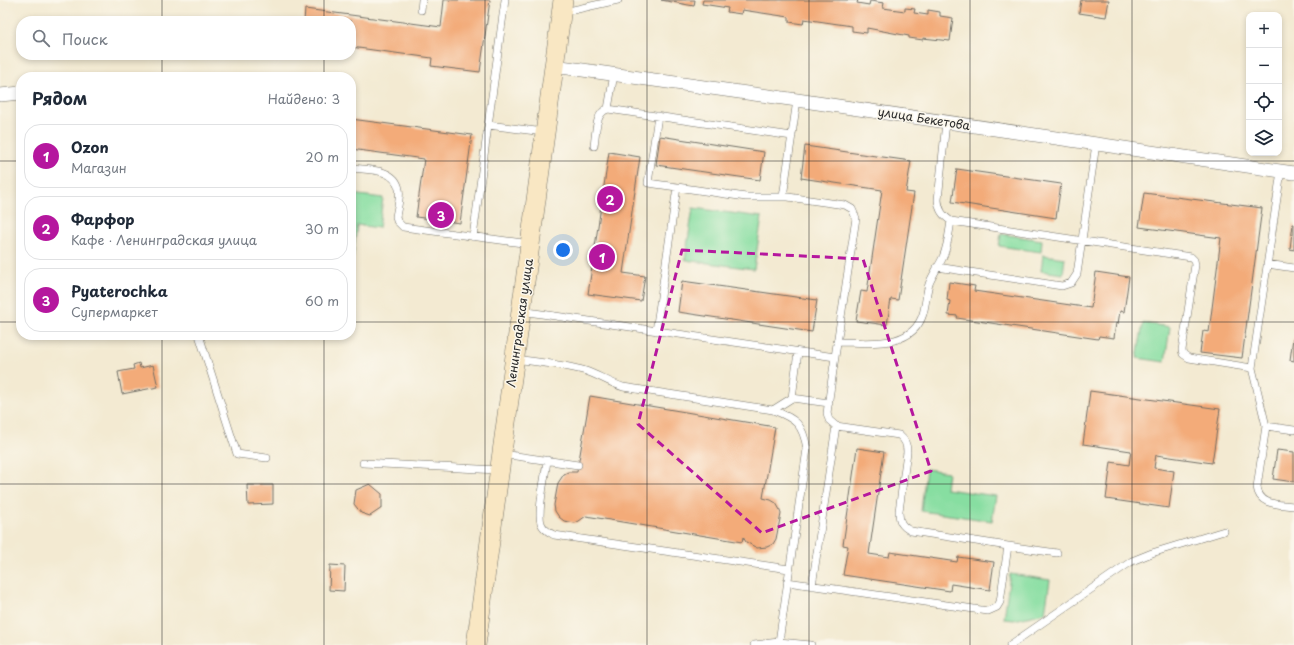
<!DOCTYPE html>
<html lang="ru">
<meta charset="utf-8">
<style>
:root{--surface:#fff;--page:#f6f6f7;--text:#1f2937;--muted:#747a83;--line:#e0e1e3;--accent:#b5179e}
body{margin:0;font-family:"Playpen Sans",sans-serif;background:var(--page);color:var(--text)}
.controls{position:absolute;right:12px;top:12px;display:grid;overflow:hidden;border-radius:8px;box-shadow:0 2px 6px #0003}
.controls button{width:36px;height:36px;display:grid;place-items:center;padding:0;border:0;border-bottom:1px solid var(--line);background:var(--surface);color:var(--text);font:20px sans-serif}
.you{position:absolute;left:563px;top:250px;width:14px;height:14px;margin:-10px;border:3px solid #fff;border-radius:50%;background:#1a73e8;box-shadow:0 0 0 6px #1a73e833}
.badge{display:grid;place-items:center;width:26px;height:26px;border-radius:50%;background:var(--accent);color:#fff;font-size:13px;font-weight:700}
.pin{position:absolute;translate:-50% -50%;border:2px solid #fff;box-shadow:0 1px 4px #0006}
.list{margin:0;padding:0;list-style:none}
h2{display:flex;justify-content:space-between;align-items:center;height:52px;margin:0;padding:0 16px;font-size:17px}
h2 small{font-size:13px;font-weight:400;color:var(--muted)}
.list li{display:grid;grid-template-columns:26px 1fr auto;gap:12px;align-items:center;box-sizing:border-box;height:64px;margin:0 8px 8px;padding:0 8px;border:1px solid var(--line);border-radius:16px}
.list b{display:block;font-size:15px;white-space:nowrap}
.list p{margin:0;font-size:13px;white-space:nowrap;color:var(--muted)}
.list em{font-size:13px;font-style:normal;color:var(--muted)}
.icon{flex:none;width:22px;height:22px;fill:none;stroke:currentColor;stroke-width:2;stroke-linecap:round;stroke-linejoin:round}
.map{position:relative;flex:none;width:1294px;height:645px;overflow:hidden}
.search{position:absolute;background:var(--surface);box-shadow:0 2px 6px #0003;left:16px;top:16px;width:340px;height:44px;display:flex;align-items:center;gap:10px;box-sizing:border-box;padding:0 14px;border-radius:16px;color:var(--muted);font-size:15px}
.panel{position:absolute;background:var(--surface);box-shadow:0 2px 6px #0003;left:16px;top:72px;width:340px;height:268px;border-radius:16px}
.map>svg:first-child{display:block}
</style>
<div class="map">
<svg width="1294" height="645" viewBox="0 0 1294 645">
<rect width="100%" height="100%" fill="#fbf7ec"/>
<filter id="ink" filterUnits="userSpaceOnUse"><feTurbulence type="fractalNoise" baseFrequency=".025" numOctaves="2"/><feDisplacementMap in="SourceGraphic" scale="8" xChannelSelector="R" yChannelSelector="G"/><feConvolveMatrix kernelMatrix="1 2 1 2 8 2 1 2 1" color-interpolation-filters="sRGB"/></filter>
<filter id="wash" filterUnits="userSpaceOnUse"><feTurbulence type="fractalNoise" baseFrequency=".012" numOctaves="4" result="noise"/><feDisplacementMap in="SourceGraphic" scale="16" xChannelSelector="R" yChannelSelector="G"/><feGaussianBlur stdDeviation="0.9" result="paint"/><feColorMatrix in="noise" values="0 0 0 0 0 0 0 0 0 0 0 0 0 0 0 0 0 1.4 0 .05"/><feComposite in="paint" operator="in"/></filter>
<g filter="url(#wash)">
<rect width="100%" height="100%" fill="#f3ead2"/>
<!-- green -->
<path fill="#87dea1" stroke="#598466" d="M351 194 383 198 379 228 357 225 353 258H351Z
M693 208 762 217 754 269 685 260Z
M1001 234 1042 240 1041 252 999 246Z
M1043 255 1065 258 1063 274 1041 271Z
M1143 323 1170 327 1165 362 1137 358Z
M926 469 948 472 946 489 996 496 992 521 921 511Z
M1010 574 1050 580 1045 613 1014 620 1004 619Z"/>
<g id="blocks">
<!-- building -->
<path fill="#f3ab79" d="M444 0H490L480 72 431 66 432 58 351 47V21H304L305 9 441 27Z
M661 0H695L694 6Z
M703 0H858L857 3 869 5 870 1 884 3 883 8 905 11V8L915 9 914 13 928 15V10L940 12V16L953 18 950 41 923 38V40L909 38V36L867 28V33L852 31V26L804 19 803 24 789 22V17L742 10 741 14 727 12 728 8 702 4Z
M1081 0H1109L1106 17 1079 13Z
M351 119 472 135 460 223 416 217 424 159 351 149Z
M660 136 764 152 760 180 656 165Z
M805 146 911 161 906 192 914 193 898 300 891 299 887 325 856 321 861 291 867 292 882 190 801 178Z
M609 152 640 157 623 273 645 276 641 301 588 294Z
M957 169 1061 184 1056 218 952 202Z
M1144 193 1262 208 1242 358 1200 353 1203 331 1209 332 1221 238 1139 227Z
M1293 224H1294V250L1290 249Z
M1096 272 1129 277 1124 312 1120 311 1118 324 1116 323 1114 338 1099 336 1098 339 957 318 958 316 948 315 950 301 947 300 949 282 975 286 974 291 1091 308Z
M682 281 817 300 812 332 678 312Z
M1293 338H1294V361L1290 360Z
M139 363 140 368 153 365 158 387 122 394 118 372 134 369 133 365Z
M1090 391 1220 409 1212 463 1156 455 1154 468 1174 471 1169 508 1106 499 1111 462 1129 465 1131 451 1083 444Z
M590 396 775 427 763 498 771 500 776 503 780 510 781 514 776 539 773 544 767 547 757 548 746 542 743 537 742 542 586 516 579 521 575 523 564 521 559 517 555 511 554 505 558 483 564 474 568 472H577Z
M857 448 884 452 869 554 889 557 890 552 957 562 958 557 994 562 990 590 951 584 950 591 843 575 848 546 843 545Z
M1277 450 1294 452V482L1273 479Z
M370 484 382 494V508L370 516 361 513 354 504 356 490Z
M247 485H273V504L248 505Z
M330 565 345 566 344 591 329 590Z"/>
</g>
</g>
<g filter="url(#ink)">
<use href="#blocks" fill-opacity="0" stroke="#716e65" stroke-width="1"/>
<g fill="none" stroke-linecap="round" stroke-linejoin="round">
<!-- lane casing -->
<g stroke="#716e65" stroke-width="8">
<path id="lane" d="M421 10 422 0
M562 11 573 10 618 0
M608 109 792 136
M946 122 938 200C939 210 942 215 951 221L1191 257 1194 260 1195 265 1182 350 1183 354 1189 358 1252 368
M488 125 544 132
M594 146C596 134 595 112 608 109L614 74
M351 168C368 170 395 168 399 189 401 197 397 209 396 217L397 221 403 227 530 244
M1281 171 1252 368 1266 426 1257 487C1259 506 1279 504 1294 506
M783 197 797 100
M473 237 505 0
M1267 264 1294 268
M937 267 1062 286 1071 283 1077 274 1096 144
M521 311 835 357 856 218 852 209 845 205 788 197H746L677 187
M656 331 677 187 648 183 658 116
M199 335 237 454 267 458
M838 342C867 342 912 350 923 314 926 304 926 294 929 284 933 274 939 266 943 257 948 245 949 233 951 221
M798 352 792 398 829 403
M515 359C538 362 563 364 586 371 598 375 610 383 623 387L773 410C796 419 803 424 807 449L779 642
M773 410 792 398
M1266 426 1294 430
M502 454 578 465
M547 460C546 473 537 512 541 523 543 529 548 532 554 535L789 569
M363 463 498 470
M1008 546 1057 553
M787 582 988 611 997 607 1000 602 1008 546 911 531C901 526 899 521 899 511L907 452C907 444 905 440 899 435L836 426 829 420 827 413 835 357
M812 586 836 426
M754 645 779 642 811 645
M1010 645 1132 561 1152 553 1224 531"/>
</g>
<!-- street casing -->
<g stroke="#716e65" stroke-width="14">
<path id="street" d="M554 66 797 100 1294 173
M0 95 21 93"/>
</g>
<!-- secondary casing -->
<g stroke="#716e65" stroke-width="20">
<path id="secondary" d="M476 645 563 0"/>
</g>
<!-- lane -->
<use href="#lane" stroke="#fff" stroke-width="7"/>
<!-- street -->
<use href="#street" stroke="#fff" stroke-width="13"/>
<!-- secondary -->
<use href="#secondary" stroke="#f9e7c3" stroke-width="19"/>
</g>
</g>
<!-- marked area -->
<path fill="none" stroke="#b5179e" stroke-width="3" stroke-dasharray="8 5" stroke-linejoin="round" d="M682 250 863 259 931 471 762 533 638 424Z"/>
<!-- grid -->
<path fill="none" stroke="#2b2b2b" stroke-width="1" stroke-opacity="0.55" d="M162 0V21M324 0V21M485 0V645M647 0V645M809 0V645M970 0V645M1132 0V645M162 55V77M324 55V77M0 161H21M351 161H1294M0 322H21M351 322H1294M162 335V645M324 335V645M0 484H1294"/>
<g text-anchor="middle" stroke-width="3" stroke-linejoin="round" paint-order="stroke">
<!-- street labels -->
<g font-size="12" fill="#2b2b2b" stroke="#fbf7ec">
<text transform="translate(924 119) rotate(9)" y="4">улица Бекетова</text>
<text transform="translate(520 323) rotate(-82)" y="4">Ленинградская улица</text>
</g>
</g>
</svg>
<div class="controls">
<button>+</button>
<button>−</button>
<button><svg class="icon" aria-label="locate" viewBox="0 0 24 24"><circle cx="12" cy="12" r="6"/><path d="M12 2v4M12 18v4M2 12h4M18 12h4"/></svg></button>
<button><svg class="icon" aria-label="layers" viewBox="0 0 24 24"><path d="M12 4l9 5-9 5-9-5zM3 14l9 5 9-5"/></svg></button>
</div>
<div class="you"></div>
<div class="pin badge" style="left:602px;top:257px">1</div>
<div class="pin badge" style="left:610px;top:199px">2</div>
<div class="pin badge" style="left:441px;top:215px">3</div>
<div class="search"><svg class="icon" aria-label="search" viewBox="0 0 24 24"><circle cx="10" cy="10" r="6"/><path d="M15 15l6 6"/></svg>Поиск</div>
<section class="panel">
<h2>Рядом<small>Найдено: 3</small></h2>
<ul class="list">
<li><span class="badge">1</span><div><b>Ozon</b><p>Магазин</p></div><em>20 m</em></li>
<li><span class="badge">2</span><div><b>Фарфор</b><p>Кафе · Ленинградская улица</p></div><em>30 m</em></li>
<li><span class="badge">3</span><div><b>Pyaterochka</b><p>Супермаркет</p></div><em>60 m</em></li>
</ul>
</section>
</div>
